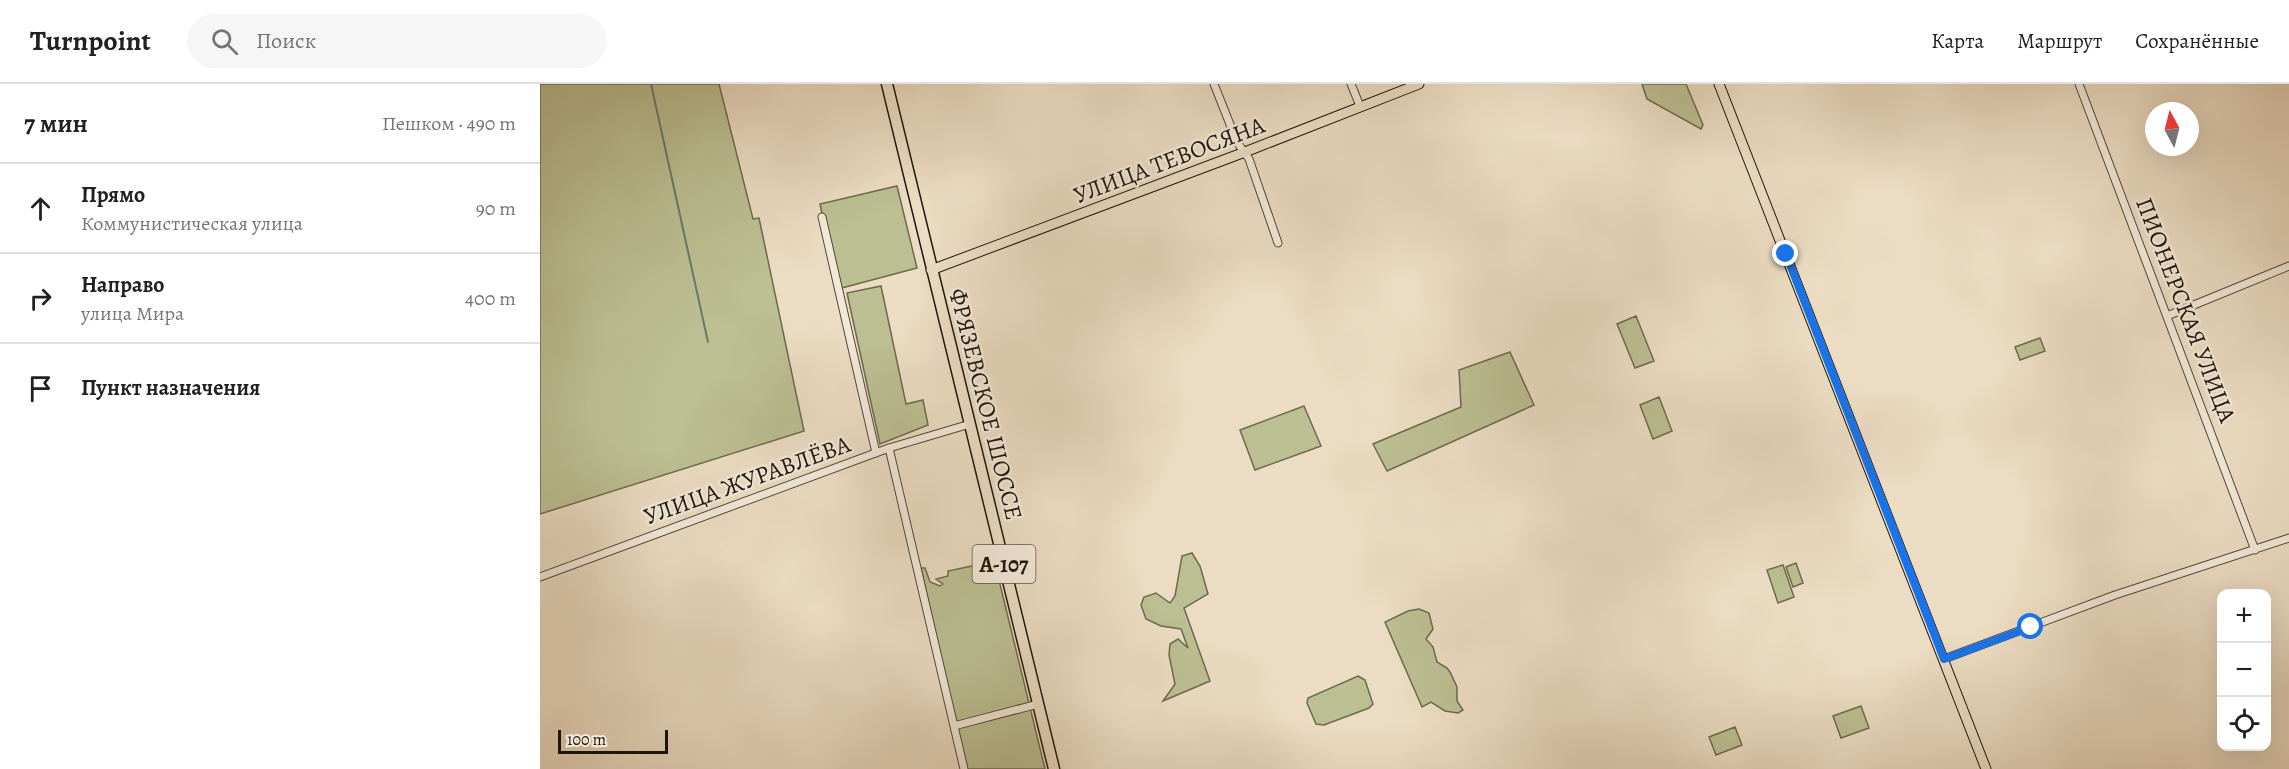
<!DOCTYPE html>
<html lang="ru">
<meta charset="utf-8">
<style>
:root{--surface:#fff;--page:#f6f6f6;--text:#202124;--muted:#757577;--line:#e0e0e0}
body{margin:0;font-family:Alegreya,serif;background:var(--page);color:var(--text)}
.controls{position:absolute;right:18px;bottom:18px;display:grid;overflow:hidden;border-radius:12px;box-shadow:0 6px 24px #0002}
.controls button{width:54px;height:54px;display:grid;place-items:center;padding:0;border:0;border-bottom:2px solid var(--line);background:var(--surface);color:var(--text);font:30px sans-serif}
.compass{position:absolute;left:1605px;top:18px;width:54px;height:54px;border-radius:50%;background:var(--surface);box-shadow:0 6px 24px #0002;rotate:353deg}
.scale{position:absolute;left:18px;bottom:15px;width:110px;box-sizing:border-box;padding-left:6px;border:3px solid #1d160c;border-top:0;font-size:16px;line-height:21px;white-space:nowrap;color:#1d160c;-webkit-text-stroke:4px #f2e8d8;paint-order:stroke}
.stop{position:absolute;width:18px;height:18px;margin:-14px;border:4px solid #1a73e8;border-radius:50%;background:#fff}
.stop.end{background:#1a73e8;border-color:#fff;box-shadow:0 2px 6px #0008}
.list{margin:0;padding:0;list-style:none}
h2{display:flex;justify-content:space-between;align-items:center;height:78px;margin:0;padding:0 24px;font-size:26px}
h2 small{font-size:20px;font-weight:400;color:var(--muted)}
.list li{display:grid;grid-template-columns:39px 1fr auto;gap:18px;align-items:center;box-sizing:border-box;height:90px;padding:0 24px;border-top:2px solid var(--line)}
.list b{display:block;font-size:22px;white-space:nowrap}
.list p{margin:0;font-size:20px;white-space:nowrap;color:var(--muted)}
.list em{font-size:20px;font-style:normal;color:var(--muted)}
.icon{flex:none;width:33px;height:33px;fill:none;stroke:currentColor;stroke-width:2;stroke-linecap:round;stroke-linejoin:round}
.map{position:relative;flex:none;width:1749px;height:685px;overflow:hidden}
header{display:flex;align-items:center;gap:36px;box-sizing:border-box;height:84px;padding:0 30px;background:var(--surface);border-bottom:2px solid var(--line)}
header strong{font-size:28px}
nav{display:flex;gap:33px;margin-inline-start:auto;font-size:21px}
.search{width:420px;height:54px;background:var(--page);display:flex;align-items:center;gap:15px;box-sizing:border-box;padding:0 21px;border-radius:33px;color:var(--muted);font-size:22px}
main{display:flex}
aside{flex:1;background:var(--surface)}
.map>svg:first-child{display:block}
</style>
<header>
<strong>Turnpoint</strong>
<div class="search"><svg class="icon" aria-label="search" viewBox="0 0 24 24"><circle cx="10" cy="10" r="6"/><path d="M15 15l6 6"/></svg>Поиск</div>
<nav><a>Карта</a><a>Маршрут</a><a>Сохранённые</a></nav>
</header>
<main>
<aside>
<h2>7 мин<small>Пешком · 490 m</small></h2>
<ul class="list">
<li><svg class="icon" aria-label="ahead" viewBox="0 0 24 24"><path d="M12 20V5M6 11l6-6 6 6"/></svg><div><b>Прямо</b><p>Коммунистическая улица</p></div><em>90 m</em></li>
<li><svg class="icon" aria-label="right" viewBox="0 0 24 24"><path d="M7 20v-9h11M14 6l5 5-5 5"/></svg><div><b>Направо</b><p>улица Мира</p></div><em>400 m</em></li>
<li><svg class="icon" aria-label="arrive" viewBox="0 0 24 24"><path d="M6 21V4h12l-3 4 3 4H6"/></svg><div><b>Пункт назначения</b></div></li>
</ul>
</aside>
<div class="map">
<svg width="1749" height="685" viewBox="0 0 1749 685">
<rect width="100%" height="100%" fill="#ebdcc3"/>
<filter id="stains"><feTurbulence type="fractalNoise" baseFrequency=".00333" numOctaves="4"/><feColorMatrix values="0 0 0 0 .2 0 0 0 0 .09 0 0 0 0 .02 0 0 0 .5 -.17"/></filter>
<radialGradient id="worn" r=".72"><stop offset=".6" stop-color="#630" stop-opacity="0"/><stop offset="1" stop-color="#630" stop-opacity=".3"/></radialGradient>
<!-- green -->
<path fill="#bbbf92" stroke="#6c6a4f" stroke-width="1.5" d="M0 0H179L213 135 219 134 264 347 0 430Z
M1102 0H1146L1163 41 1161 45 1107 15Z
M357 102 377 184 298 205 280 120Z
M341 202 366 320 383 316 388 341 340 360 307 209Z
M1096 232 1114 277 1095 284 1077 240Z
M1500 254 1505 267 1480 276 1475 263Z
M970 268 994 321 847 387 833 360 921 323 919 286Z
M1119 313 1132 347 1113 355 1100 321Z
M764 322 781 362 715 386 700 346Z
M652 469 660 482 668 510 644 524 670 597 623 617 635 600 629 571 630 560 638 555 648 564 641 545 621 542 606 535 601 521 604 513 616 509 630 519 635 512 642 472Z
M446 477 450 489 458 492 505 685H425L381 484H385L390 498 400 502 403 500 396 495 408 492V487L441 480 439 491H443Z
M1256 479 1263 499 1253 503 1246 483Z
M1243 481 1254 513 1238 519 1227 486Z
M879 525 889 529 893 545 886 555 893 563 897 578 907 584 910 588 917 603V617L923 626 918 629 905 627 891 618 882 623 845 538 868 527Z
M818 592 825 596 833 620 829 624 784 641 776 640 767 619 768 614Z
M1321 622 1329 644 1301 654 1293 632Z
M1195 643 1202 661 1176 671 1169 653Z"/>
<g fill="none" stroke-linecap="round" stroke-linejoin="round">
<!-- stream -->
<path stroke="#677a6e" stroke-width="2" d="M111 0 168 258"/>
<!-- minor casing -->
<g stroke="#50483a" stroke-width="9">
<path id="minor" d="M674 0 697 58 709 75 738 159
M811 0 820 22
M1539 0 1715 466
M282 133 336 369
M1627 232 1749 182
M349 364 424 685
M0 493 349 364 430 340
M1404 575 1575 511 1749 454
M414 642 498 620"/>
</g>
<!-- major casing -->
<g stroke="#1d160c" stroke-width="11">
<path id="major" d="M1179 0 1446 685
M391 186 705 68 879 0"/>
</g>
<!-- highway casing -->
<g stroke="#1d160c" stroke-width="13">
<path id="highway" d="M347 0 514 685"/>
</g>
<!-- minor -->
<use href="#minor" stroke="#f2e8d8" stroke-width="7"/>
<!-- major -->
<use href="#major" stroke="#ebdcc3" stroke-width="9"/>
<!-- highway -->
<use href="#highway" stroke="#ebdcc3" stroke-width="10"/>
</g>
<g fill="none" stroke-linecap="round" stroke-linejoin="round">
<!-- route -->
<path stroke="#1a73e8" stroke-width="8" d="M1246 170 1404 575 1491 543"/>
</g>
<g text-anchor="middle" stroke-width="5" stroke-linejoin="round" paint-order="stroke">
<!-- shield labels -->
<rect fill="#f2e8d8" stroke="#5d5549" stroke-width="1.5" x="432.5" y="461" width="63" height="38" rx="4.5"/>
<g font-size="22" font-weight="bold" fill="#1d160c">
<text x="464" y="488">А-107</text>
</g>
<!-- street labels -->
<g font-size="24" fill="#1d160c" stroke="#f2e8d8">
<text transform="translate(629 76) rotate(-21)" y="8">УЛИЦА ТЕВОСЯНА</text>
<text transform="translate(1646 226) rotate(69)" y="8">ПИОНЕРСКАЯ УЛИЦА</text>
<text transform="translate(446 320) rotate(76)" y="8">ФРЯЗЕВСКОЕ ШОССЕ</text>
<text transform="translate(207 396) rotate(-20)" y="8">УЛИЦА ЖУРАВЛЁВА</text>
</g>
</g>
<rect width="100%" height="100%" filter="url(#stains)"/>
<rect width="100%" height="100%" fill="url(#worn)"/>
</svg>
<div class="controls">
<button>+</button>
<button>−</button>
<button><svg class="icon" aria-label="locate" viewBox="0 0 24 24"><circle cx="12" cy="12" r="6"/><path d="M12 2v4M12 18v4M2 12h4M18 12h4"/></svg></button>
</div>
<svg class="compass" viewBox="-18 -18 36 36"><path d="M0-13l5 13h-10z" fill="#e53935"/><path d="M0 13l5-13h-10z" fill="#757577"/></svg>
<div class="scale">100 m</div>
<div class="stop" style="left:1491px;top:543px"></div>
<div class="stop end" style="left:1246px;top:170px"></div>
</div>
</main>
